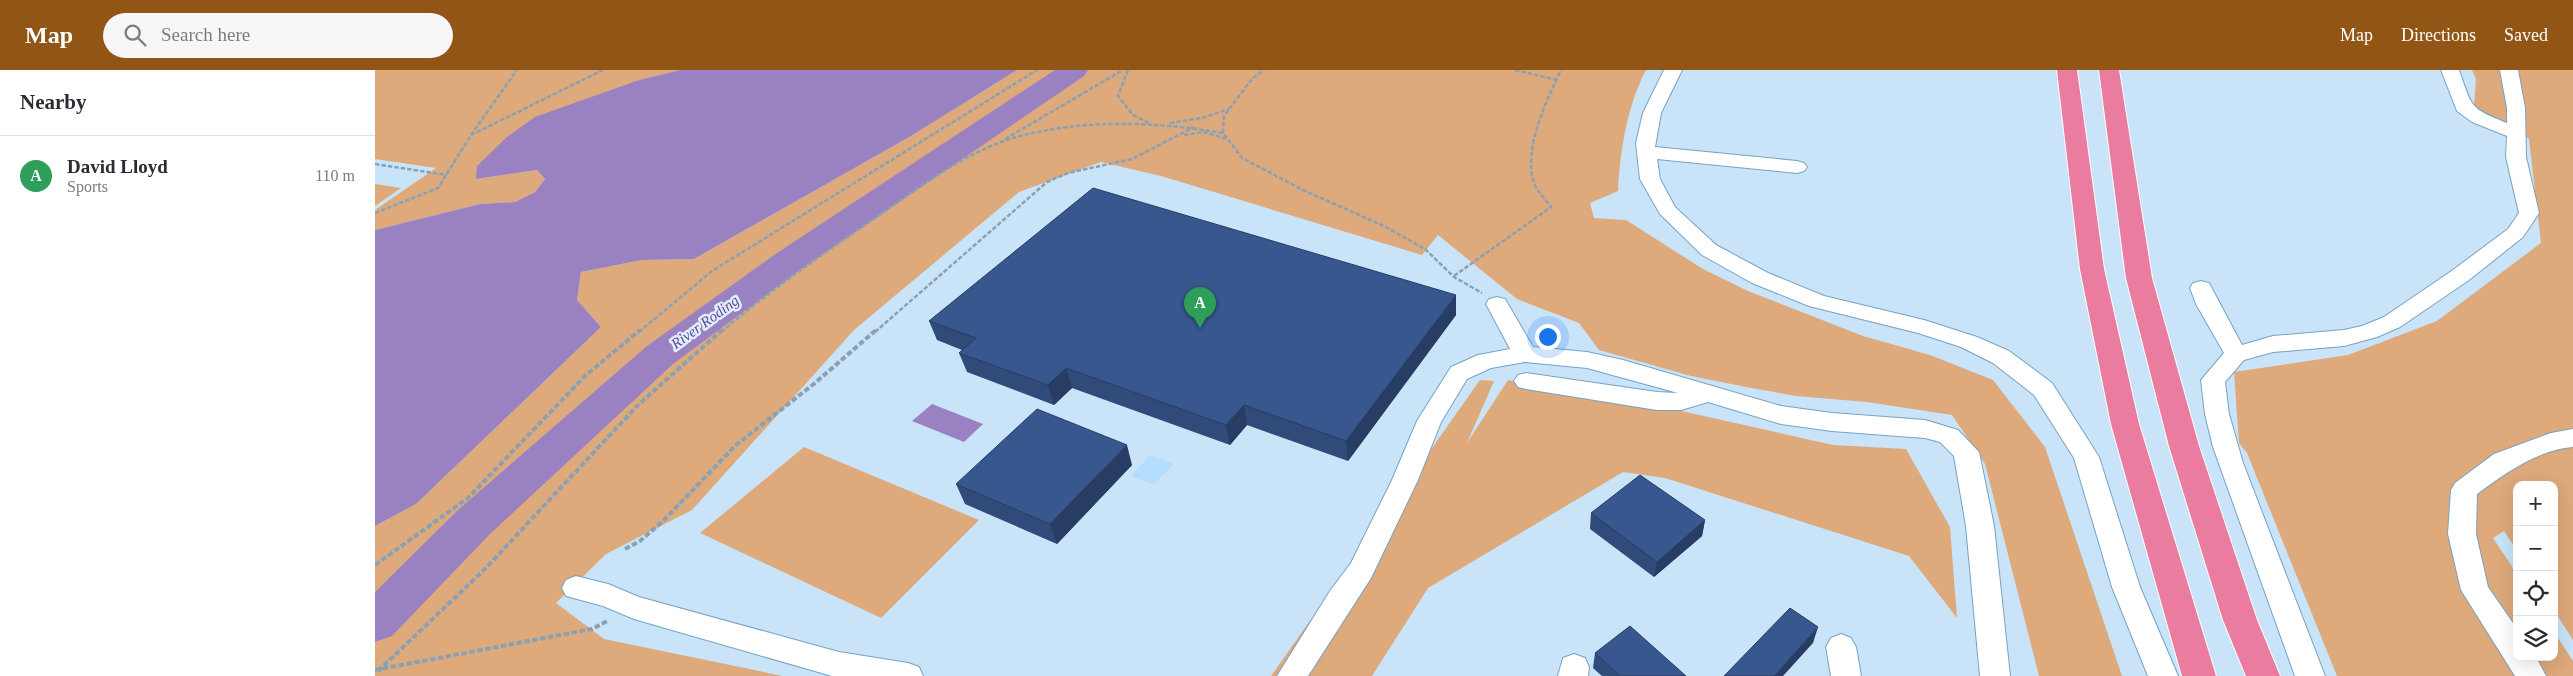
<!DOCTYPE html>
<meta charset="utf-8">
<style>
:root{--surface:#fff;--page:#f7f7f7;--text:#2b2b33;--muted:#7c7c81;--line:#e1e1e2;--accent:#915515}
body{margin:0;font-family:Georgia,serif;background:var(--page);color:var(--text)}
.controls{position:absolute;right:15px;bottom:15px;display:grid;overflow:hidden;border-radius:10px;box-shadow:0 5px 20px #0002}
.controls button{width:45px;height:45px;display:grid;place-items:center;padding:0;border:0;border-bottom:1px solid var(--line);background:var(--surface);color:var(--text);font:25px sans-serif}
.you{position:absolute;left:1172px;top:266px;width:18px;height:18px;margin:-12px;border:4px solid #fff;border-radius:50%;background:#1a73e8;box-shadow:0 0 0 8px #1a73e833}
.badge{display:grid;place-items:center;width:32px;height:32px;border-radius:50%;background:var(--accent);color:#fff;font-size:16px;font-weight:700}
.pin{position:absolute;translate:-50% -41px;filter:drop-shadow(0 1px 2px #0008)}
.pin::after{content:'';position:absolute;top:26px;width:18px;height:15px;background:inherit;clip-path:polygon(0 0,100% 0,50% 100%)}
.list{margin:0;padding:0;list-style:none}
h2{display:flex;justify-content:space-between;align-items:center;height:65px;margin:0;padding:0 20px;font-size:21px}
h2 small{font-size:16px;font-weight:400;color:var(--muted)}
.list li{display:grid;grid-template-columns:32px 1fr auto;gap:15px;align-items:center;box-sizing:border-box;height:80px;padding:0 20px;border-top:1px solid var(--line)}
.list b{display:block;font-size:19px;white-space:nowrap}
.list p{margin:0;font-size:16px;white-space:nowrap;color:var(--muted)}
.list em{font-size:16px;font-style:normal;color:var(--muted)}
.icon{flex:none;width:28px;height:28px;fill:none;stroke:currentColor;stroke-width:2;stroke-linecap:round;stroke-linejoin:round}
.map{position:relative;flex:none;width:2198px;height:606px;overflow:hidden}
header{display:flex;align-items:center;gap:30px;box-sizing:border-box;height:70px;padding:0 25px;background:var(--accent);color:#fff}
header strong{font-size:24px}
nav{display:flex;gap:28px;margin-inline-start:auto;font-size:18px}
.search{width:350px;height:45px;background:var(--page);display:flex;align-items:center;gap:12px;box-sizing:border-box;padding:0 18px;border-radius:28px;color:var(--muted);font-size:19px}
main{display:flex}
aside{flex:1;background:var(--surface)}
.map>svg:first-child{display:block}
</style>
<header>
<strong>Map</strong>
<div class="search"><svg class="icon" aria-label="search" viewBox="0 0 24 24"><circle cx="10" cy="10" r="6"/><path d="M15 15l6 6"/></svg>Search here</div>
<nav><a>Map</a><a>Directions</a><a>Saved</a></nav>
</header>
<main>
<aside>
<h2>Nearby<small></small></h2>
<ul class="list">
<li><span class="badge" style="background:#2e9e5b">A</span><div><b>David Lloyd</b><p>Sports</p></div><em>110 m</em></li>
</ul>
</aside>
<div class="map">
<svg width="2198" height="606" viewBox="0 0 2198 606">
<rect width="100%" height="100%" fill="#c9e4f9"/>
<!-- built -->
<path fill="#b5defe" d="M775 385 799 394 779 415 756 406Z"/>
<!-- green -->
<path fill="#dea97b" d="M0 0H305L264 10 101 109 162 100 170 109 160 122 140 132 105 134 0 160V140L61 98 0 89Z
M642 0H1271C1252 36 1245 81 1243 121L1215 133 1219 148 1251 150 1328 199 1373 221 1488 266 1555 285 1618 310 1670 377 1747 606H1664L1610 394 1577 345 1492 332 1421 326 1371 317 1316 306 1224 280 1204 253 1142 229 1063 165 1047 185 786 106 726 92 644 122 479 260 317 440 231 484 181 533 229 569 408 606H0V456L41 434 226 257 202 230 206 202 267 190 319 189 536 66Z
M2097 0H2198V570L2179 540V415H2142V481L2129 461 2118 468 2142 504V587H2179V562L2198 591V606H1962L1872 383 1864 373 1859 302 1973 285 2062 251 2166 173 2154 69 2099 36 2101 9Z
M0 114 26 118 0 136Z
M1105 310 1119 311 1092 373 1133 310 1302 340 1458 375 1531 379 1575 457 1582 548 1534 486 1290 408 1248 402 1053 518 997 606H896Z
M429 377 604 450 506 548 325 463Z"/>
<!-- water -->
<path fill="#9a82c2" d="M305 0H642L536 66 319 189 267 190 206 202 202 230 226 257 41 434 0 456V160L105 134 140 132 160 122 170 109 162 100 101 109 102 96 132 67 160 47 264 10Z
M557 334 608 354 589 372 537 351Z"/>
<g fill="none" stroke-linecap="round" stroke-linejoin="round">
<!-- river -->
<path fill="#9a82c2" fill-rule="evenodd" d="M680 0H713L709 6 426 199 298 294 115 464 17 566 0 572V522L83 440 272 276 402 183Z"/>
<!-- minor casing -->
<g stroke="#77a2c3" stroke-width="2">
<path id="minor" d="M1289 0H1307L1286 43 1280 77 1422 91 1429 93 1432 97 1429 101 1422 103 1282 89 1285 109 1300 137 1341 175 1393 203 1449 226 1549 250 1602 267 1634 281 1677 313 1724 387 1765 517 1803 606H1773L1737 517 1699 388 1659 325 1618 293 1586 277 1543 263 1434 236 1377 213 1327 185 1285 144 1265 109 1261 73 1268 43Z
M2066 0H2084C2097 37 2094 38 2132 53V38L2125 0H2143L2150 38 2151 87 2164 143 2148 167 2094 210 2025 257 2002 267 1969 276 1898 282 1869 290 1850 312 1854 344 1868 393 1950 606H1920L1838 377 1830 344 1826 310 1849 283 1821 234 1815 218 1818 213 1826 211 1834 213 1867 275 1898 266 1969 260 1987 256 2009 247 2078 200 2133 159 2144 143 2131 87 2132 66 2097 52 2082 41Z
M1122 227 1130 229 1158 277 1212 282 1248 290 1406 336 1457 343 1550 350 1583 360 1604 382 1619 456 1635 606H1605L1591 456 1579 386 1565 372 1550 368 1457 361 1406 354 1333 332 1306 340H1282L1151 319 1143 317 1139 311 1143 305 1151 303 1282 322 1303 323 1212 298 1150 292 1116 298 1092 309 1066 352 1043 410 996 508 933 606H902L955 521 976 493 1017 410 1042 351 1076 297 1103 285 1135 279 1111 234 1114 229Z
M2198 359V377C2162 380 2130 403 2102 424L2101 464 2113 517 2142 559V587H2161L2171 606H2140L2086 520 2073 464 2076 420 2080 413 2119 384 2176 363Z
M201 506 233 514 264 527 464 582 533 593 544 597 548 606H457L259 549 228 536 191 526 187 518 191 510Z
M1466 564 1476 568 1481 577 1486 606H1456L1451 577 1456 568Z
M1199 584 1210 588 1214 597 1213 606H1183L1188 588Z"/>
</g>
<!-- highway casing -->
<g stroke="#fff" stroke-width="2">
<path id="highway" d="M1682 0H1702L1729 199 1764 354 1841 606H1807L1736 354 1705 199Z
M1724 0H1744L1777 208 1824 376 1882 550 1905 606H1871L1848 550 1794 376 1751 208Z"/>
</g>
<!-- path-far1 -->
<path stroke="#8aa1b3" stroke-width="2.5" stroke-dasharray="4.5 2" stroke-linecap="butt" d="M753 0 743 26 758 45 776 54
M1140 0 1182 10
M795 53 827 48 854 39
M848 63 849 46 877 9 889 0
M96 65 228 0
M809 65 829 62 852 69
M630 69 748 0
M0 94 72 105
M0 143 63 118 96 65 142 0
M1079 206 1176 137C1171 130 1164 123 1160 115 1146 83 1172 29 1186 0
M264 262 337 201 662 0
M346 262C398 218 454 180 510 141 553 111 597 78 649 65 713 49 783 52 848 63L867 88 930 121 1009 156 1050 179 1079 207 1107 223
M500 262 672 112 693 103 757 89 819 57"/>
<!-- path -->
<path stroke="#8aa1b3" stroke-width="4" stroke-dasharray="5.5 2.5" stroke-linecap="butt" d="M250 479 265 471 288 451 361 375 440 313 501 260
M0 495 93 428 210 306 265 260
M0 600 217 559 234 550
M3 601 110 499 262 336 347 260"/>
<!-- minor -->
<use href="#minor" fill="#fff" fill-rule="evenodd"/>
<!-- highway -->
<use href="#highway" fill="#e97c9f" fill-rule="evenodd"/>
</g>
<!-- wall -->
<path fill="#304b7a" d="M1081 245 973 391 872 355 855 375 697 318 679 335 592 302 584 283 587 280 562 270 554 251Z
M757 395 682 474 590 434 581 414Z
M1216 443 1330 450 1327 466 1279 507 1215 459Z
M1220 583 1311 606H1227L1218 598Z"/>
<!-- shaded-wall -->
<path fill="#273d63" d="M1081 225V245L973 391 971 371Z
M691 298 697 318 679 335 673 315Z
M869 335 872 355 855 375 851 355Z
M752 375 757 395 682 474 675 454Z
M1330 450 1327 466 1279 507 1282 492Z
M1443 557 1438 573 1408 606H1399Z"/>
<!-- building -->
<path fill="#38578e" stroke="#273d63" d="M718 118 1081 225 971 371 869 335 851 355 691 298 673 315 584 283 601 268 554 251Z
M662 339 752 375 675 454 581 414Z
M1265 405 1330 450 1282 492 1216 443Z
M1415 538 1443 557 1399 606H1349Z
M1255 556 1311 606H1245L1220 583Z"/>
<g text-anchor="middle" stroke-width="5" stroke-linejoin="round" paint-order="stroke">
<!-- water labels -->
<g font-size="15" font-style="italic" fill="#644291" stroke="#def0fe">
<text transform="translate(330 252) rotate(-36)" y="5">River Roding</text>
</g>
</g>
</svg>
<div class="controls">
<button>+</button>
<button>−</button>
<button><svg class="icon" aria-label="locate" viewBox="0 0 24 24"><circle cx="12" cy="12" r="6"/><path d="M12 2v4M12 18v4M2 12h4M18 12h4"/></svg></button>
<button><svg class="icon" aria-label="layers" viewBox="0 0 24 24"><path d="M12 4l9 5-9 5-9-5zM3 14l9 5 9-5"/></svg></button>
</div>
<div class="you"></div>
<div class="pin badge" style="left:825px;top:258px;background:#2e9e5b">A</div>
</div>
</main>
